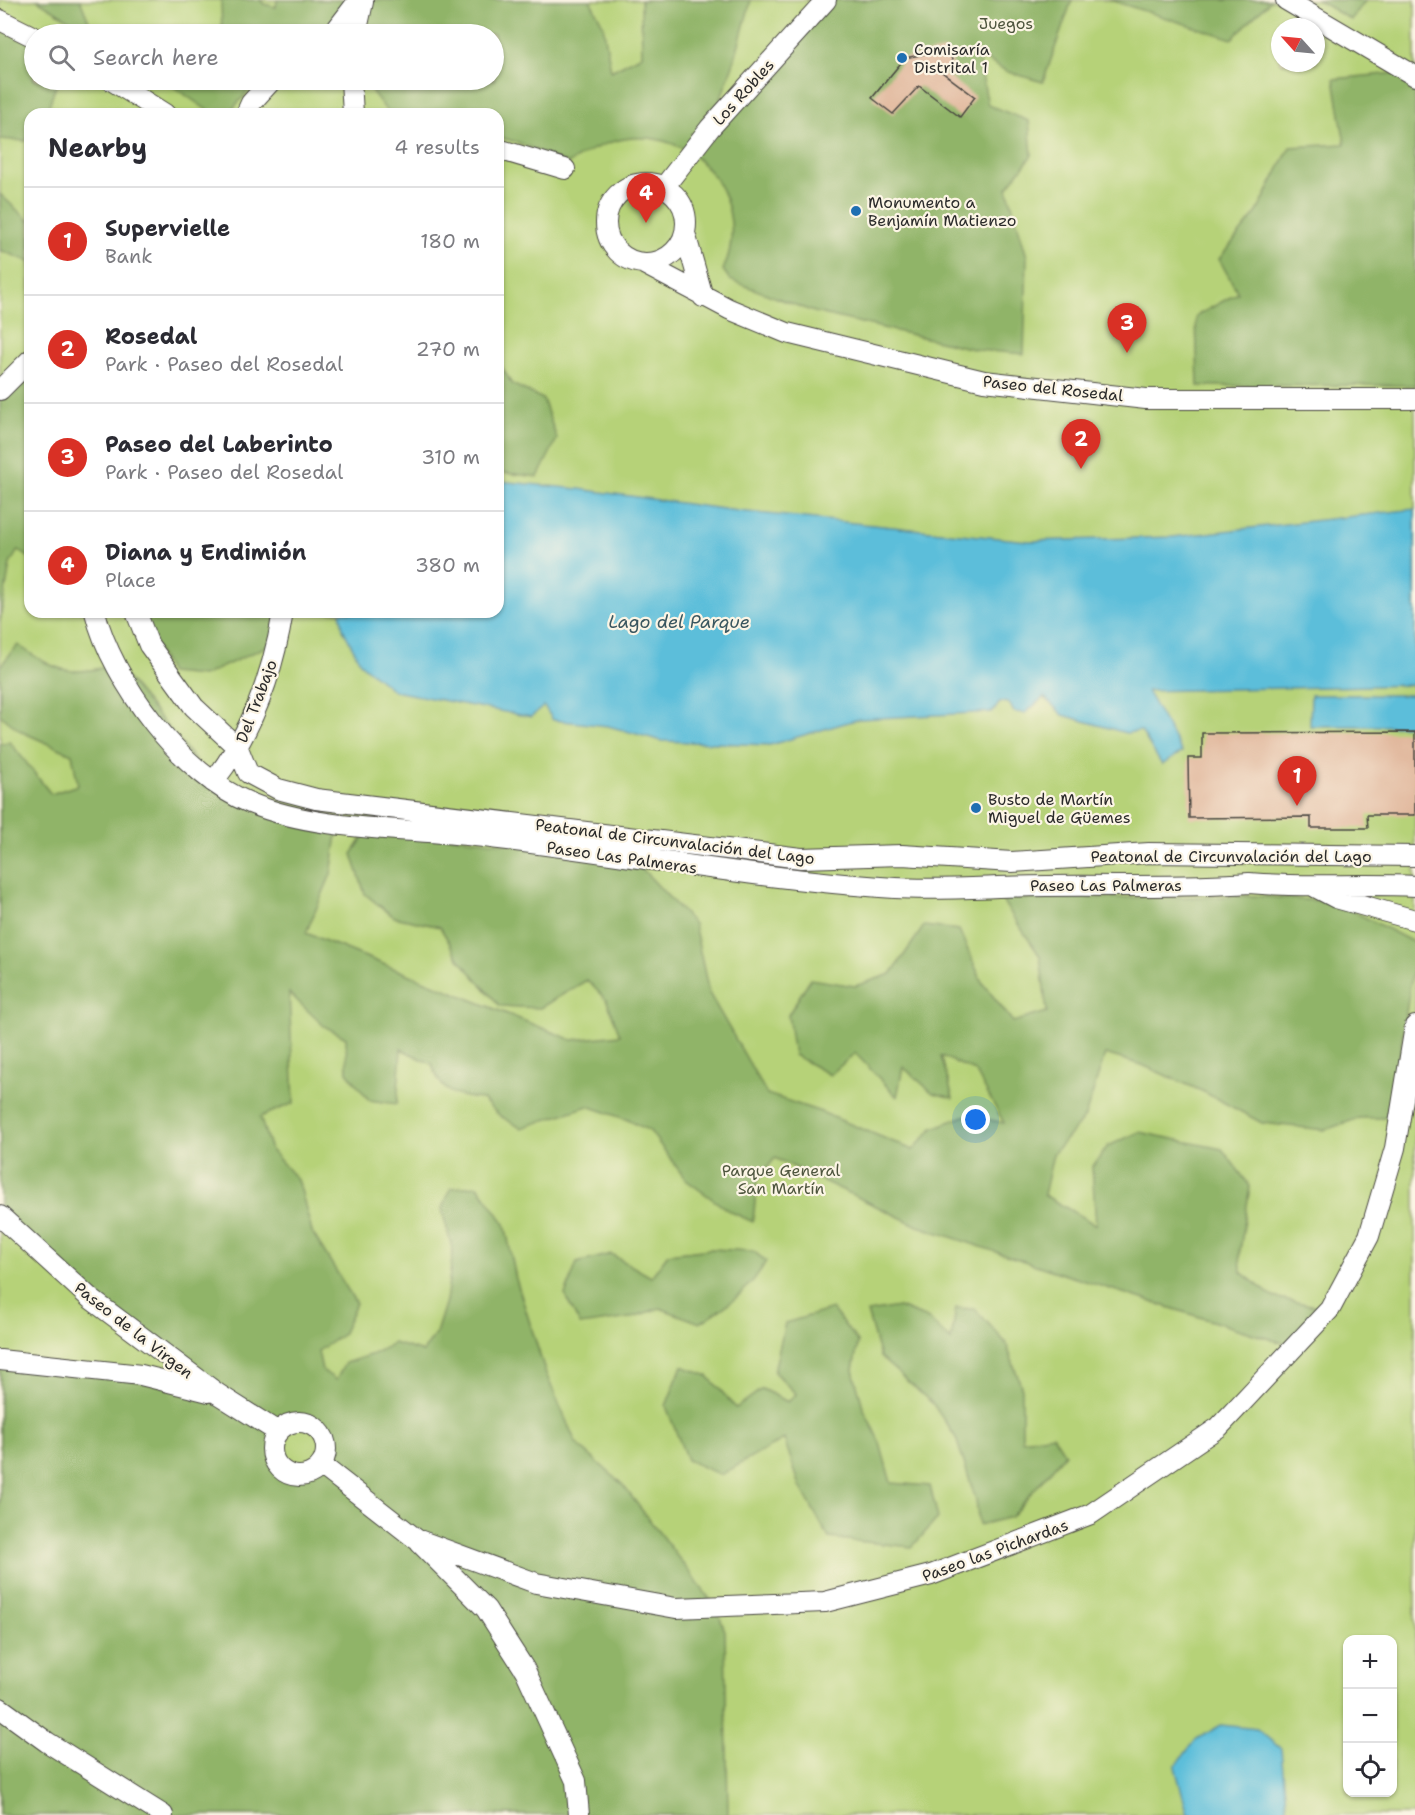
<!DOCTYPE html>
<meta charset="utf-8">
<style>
:root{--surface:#fff;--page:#f2f2f3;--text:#2b2b33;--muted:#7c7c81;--line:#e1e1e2;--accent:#d93025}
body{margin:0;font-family:"Shantell Sans",sans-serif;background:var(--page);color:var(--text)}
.controls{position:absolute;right:18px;bottom:18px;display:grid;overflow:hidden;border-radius:12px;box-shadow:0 2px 4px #0004}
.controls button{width:54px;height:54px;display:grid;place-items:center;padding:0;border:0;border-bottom:2px solid var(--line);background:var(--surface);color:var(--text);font:30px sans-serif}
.compass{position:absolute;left:1271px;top:18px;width:54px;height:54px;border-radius:50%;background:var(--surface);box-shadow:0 2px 4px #0004;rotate:297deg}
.you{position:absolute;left:976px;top:1120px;width:21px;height:21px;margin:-15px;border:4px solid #fff;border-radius:50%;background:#1a73e8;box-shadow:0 0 0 9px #1a73e833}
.badge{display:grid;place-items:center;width:39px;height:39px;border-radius:50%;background:var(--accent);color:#fff;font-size:20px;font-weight:700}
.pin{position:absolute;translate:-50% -50px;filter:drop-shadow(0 2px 3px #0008)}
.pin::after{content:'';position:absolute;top:32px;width:21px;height:18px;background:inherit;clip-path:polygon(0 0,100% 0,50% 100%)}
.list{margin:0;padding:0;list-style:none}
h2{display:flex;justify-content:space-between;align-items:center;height:78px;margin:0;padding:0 24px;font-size:26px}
h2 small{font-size:20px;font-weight:400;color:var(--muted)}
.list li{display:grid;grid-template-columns:39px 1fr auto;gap:18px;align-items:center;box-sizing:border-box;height:108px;padding:0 24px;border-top:2px solid var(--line)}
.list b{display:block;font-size:22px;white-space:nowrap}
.list p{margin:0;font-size:20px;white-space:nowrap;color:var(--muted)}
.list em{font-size:20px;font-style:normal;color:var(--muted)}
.icon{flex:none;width:33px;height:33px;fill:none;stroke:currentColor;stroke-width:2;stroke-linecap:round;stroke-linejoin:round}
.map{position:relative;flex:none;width:1415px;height:1815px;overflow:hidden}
.search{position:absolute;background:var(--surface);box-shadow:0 2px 4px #0004;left:24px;top:24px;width:480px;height:66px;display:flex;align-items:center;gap:15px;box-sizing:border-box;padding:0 21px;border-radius:33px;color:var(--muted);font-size:22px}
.panel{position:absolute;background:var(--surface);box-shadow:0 2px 4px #0004;left:24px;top:108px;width:480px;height:510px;border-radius:18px}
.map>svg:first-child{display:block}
</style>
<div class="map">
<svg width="1415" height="1815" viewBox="0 0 1415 1815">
<rect width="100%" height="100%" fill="#fcf5e5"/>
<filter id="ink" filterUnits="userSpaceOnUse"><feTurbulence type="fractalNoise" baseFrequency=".0167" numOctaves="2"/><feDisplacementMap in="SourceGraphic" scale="12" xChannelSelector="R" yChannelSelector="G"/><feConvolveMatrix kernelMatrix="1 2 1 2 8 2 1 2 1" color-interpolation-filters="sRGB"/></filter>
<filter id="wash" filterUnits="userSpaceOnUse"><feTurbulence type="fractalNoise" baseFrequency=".008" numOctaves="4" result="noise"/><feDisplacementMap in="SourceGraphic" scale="24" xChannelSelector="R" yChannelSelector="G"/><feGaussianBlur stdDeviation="1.35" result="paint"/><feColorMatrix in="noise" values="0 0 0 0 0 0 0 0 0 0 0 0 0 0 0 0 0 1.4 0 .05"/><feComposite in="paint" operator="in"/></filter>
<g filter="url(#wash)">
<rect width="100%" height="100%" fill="#efdebd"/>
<!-- green -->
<path fill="#b6d278" stroke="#707e52" stroke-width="1.5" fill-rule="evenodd" d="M0 0H1415V1815H0ZM1280 27H1316V63H1280ZM34 34H494V80H34ZM30 114H498V612H30ZM1348 1640H1392V1792H1348Z"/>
<!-- forest -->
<path fill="#90b468" stroke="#5e704a" stroke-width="1.5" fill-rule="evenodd" d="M37 0H80L90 24 81 27Z
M221 0H260L264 4 276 7 277 0H359L332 34H222Z
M363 0H590L603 25 611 71 642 55 641 0H751L734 62 711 125 826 0H1072L1043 82 1008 72 978 55 988 105 1029 121 1032 155 1007 188 1027 257 1024 354 978 350 814 312 730 280 723 270C752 207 703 132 632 138 608 140 587 151 568 164L517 142 498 137V114H389L363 80H494V34H356Z
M1110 0H1271L1232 39Z
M1317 0H1366L1351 20Z
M0 20 34 37V80H58L46 114H30V135L26 141 0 139Z
M1407 72 1415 76V385L1198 386 1196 316 1238 293 1219 259 1257 212 1290 147 1345 144 1334 79Z
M164 80H258L228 114H213Z
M0 194 30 222V262L0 250Z
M498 361 512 384 543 399 557 439 538 477 498 472Z
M30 369V558L18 550 10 564 0 622V390Z
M136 612H283L278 641 203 676 170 673Z
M18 645C59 673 68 676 116 665L213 782 339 822 331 874 306 933 572 1040 620 1035 607 1001 587 980 540 1008 500 1006 459 959 440 927 394 917 365 894 352 854 370 827 633 859 694 924 709 993 767 1094 821 1112 913 1150 933 1128 967 1115 1004 1123 975 1071 941 1056 953 1098 933 1093 903 1067 897 1097 855 1053 830 1075 794 1055 788 1015 810 979 855 986 891 974 924 926 959 930 982 982 1013 1022 1047 1012 1040 956 1001 899 1255 896 1322 901 1339 904 1415 943V954L1390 1118H1359L1325 1130 1262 1123 1204 1092 1142 1065 1105 1054 1085 1117 1053 1154 1044 1195 1096 1225 1092 1167 1108 1146 1139 1132 1222 1149 1250 1186 1240 1251 1241 1272 1273 1297 1330 1309 1295 1347 1066 1275 918 1226 775 1158 757 1181 753 1222 729 1211 686 1180 650 1131 628 1120 588 1106 521 1128 500 1116 482 1099C454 1097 441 1093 432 1064L401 1049 397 1104 369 1100 347 1072 346 1038 324 1026 289 993 294 1103 260 1117 271 1150 299 1182 312 1232 356 1303 342 1335 318 1351 322 1370 336 1380 345 1363 373 1354 394 1343 423 1352 436 1333 446 1301 453 1252 442 1209 451 1188 478 1186 505 1224 516 1279 546 1374 576 1443 622 1484 716 1607 725 1631 728 1815H0V1360L215 1393 0 1216V744L10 742 51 794 78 785 72 754 22 732 0 715V666ZM300 1421C338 1429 334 1474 296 1476L279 1468C265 1447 275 1425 300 1421Z
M711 1249 753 1251 766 1261C751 1290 727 1306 700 1323L660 1308 630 1318 580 1325 565 1295 577 1263 611 1254 651 1277 668 1254Z
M899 1307 927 1318 951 1340 956 1308 975 1309 1006 1343 1022 1389V1440L1053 1435 1065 1454 1011 1517 979 1525 976 1500 956 1438 933 1404 880 1357 867 1312Z
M832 1309 858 1342 853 1370 863 1407 880 1443 891 1483 930 1486 938 1518 912 1547 829 1538 800 1486 784 1439 721 1475 687 1460 666 1406 682 1366 708 1376 736 1408 762 1389 788 1402 796 1394 774 1372 785 1323Z"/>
<!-- water -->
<path fill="#5cbeda" stroke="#447482" stroke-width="1.5" d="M498 481 579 489 738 511 1028 541 1173 537 1415 509V685L1147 691 1182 752 1162 765 1141 731 1126 733 1063 715 1044 697 1025 713 1014 712 1009 703 1000 702 993 712 859 719 770 745 662 741 608 726 553 720 544 706 531 717 394 691 361 664 343 629 340 612H498Z
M1311 695H1415V726H1310Z
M1221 1725 1257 1729 1281 1749 1287 1815H1188L1175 1767 1195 1740Z"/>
<g id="blocks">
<!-- building -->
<path fill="#e1b89d" d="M944 50 951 55 953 66 942 72 975 97 960 117 919 86 893 114 872 98 905 58Z
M1415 732V815H1367L1368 828H1311V817L1189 818 1188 758H1202V733Z"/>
</g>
</g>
<g filter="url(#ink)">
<use href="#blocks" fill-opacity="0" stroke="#484641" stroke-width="1.5"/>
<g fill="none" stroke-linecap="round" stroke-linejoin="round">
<!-- minor casing -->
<g stroke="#484641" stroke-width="22">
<path id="minor" d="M1286 0 1415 76
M0 20 34 37
M333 34 359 0
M356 34 363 2
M111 80 165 114
M351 80 353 114
M246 114 251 103 272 80
M498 149 565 169
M606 223a40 40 0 1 1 80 0a40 40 0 1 1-80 0Z
M664 187 710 128 826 0
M685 233 703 297
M644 264 729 309 787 333 984 381 1146 399H1415
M0 390 30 360
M95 612C112 681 183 776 250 803 317 831 403 828 475 836 615 852 754 879 895 888 945 891 996 886 1047 886 1114 885 1182 888 1249 883 1305 888 1359 883 1415 886
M136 612 149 645 194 707 238 748 248 773 278 789 316 799 801 858 902 855 1012 862 1149 853 1415 856
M213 782C252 733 273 674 283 612
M1315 887 1336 898 1415 920
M0 1216 91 1299 218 1394 278 1432
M0 1360 141 1375 209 1392
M272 1449a27 27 0 1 1 54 0a27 27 0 1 1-54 0Z
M321 1465 416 1539 536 1583 676 1608 825 1602 931 1575 1091 1514 1219 1427 1330 1309 1369 1236 1395 1148 1415 1026
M420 1543 486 1609 525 1670 576 1781 579 1815
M0 1708 47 1742 163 1815"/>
</g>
<!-- minor -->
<use href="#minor" stroke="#fff" stroke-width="20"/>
</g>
</g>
<!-- markers -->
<g fill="#1f6fb2" stroke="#fcf5e5" stroke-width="2">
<circle cx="902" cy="58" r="6"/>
<circle cx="856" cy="211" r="6"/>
<circle cx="976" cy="808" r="6"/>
</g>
<g text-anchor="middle" stroke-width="4.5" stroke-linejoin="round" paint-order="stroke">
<!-- park labels -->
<g font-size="16" fill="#4e553e" stroke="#fcf5e5">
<text x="1006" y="29">Juegos</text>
<text x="781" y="1176">Parque General<tspan x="781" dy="18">San Martín</tspan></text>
</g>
<!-- poi labels -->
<g font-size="16" fill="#2b2b2b" stroke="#fcf5e5" text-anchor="start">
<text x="914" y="55">Comisaría<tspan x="914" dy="18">Distrital 1</tspan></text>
<text x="868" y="208">Monumento a<tspan x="868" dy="18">Benjamín Matienzo</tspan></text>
<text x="988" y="805">Busto de Martín<tspan x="988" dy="18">Miguel de Güemes</tspan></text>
</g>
<!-- street labels -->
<g font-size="16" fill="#2b2b2b" stroke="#fcf5e5">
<text transform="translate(743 92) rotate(-48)" y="6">Los Robles</text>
<text transform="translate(1053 388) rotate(6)" y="6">Paseo del Rosedal</text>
<text transform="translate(256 701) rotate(-69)" y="6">Del Trabajo</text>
<text transform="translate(675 841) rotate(7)" y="6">Peatonal de Circunvalación del Lago</text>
<text x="1231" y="862">Peatonal de Circunvalación del Lago</text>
<text transform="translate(622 857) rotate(8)" y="6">Paseo Las Palmeras</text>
<text x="1106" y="891">Paseo Las Palmeras</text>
<text transform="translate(134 1330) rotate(38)" y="6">Paseo de la Virgen</text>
<text transform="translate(995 1550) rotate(-20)" y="6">Paseo las Pichardas</text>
</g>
<!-- water labels -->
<g font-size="18" font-style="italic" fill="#3a5760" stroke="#fcf5e5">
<text x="679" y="628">Lago del Parque</text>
</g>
</g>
</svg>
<div class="controls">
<button>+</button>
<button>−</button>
<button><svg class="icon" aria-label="locate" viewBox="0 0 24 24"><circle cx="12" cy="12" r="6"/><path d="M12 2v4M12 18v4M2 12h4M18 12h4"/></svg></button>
</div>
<svg class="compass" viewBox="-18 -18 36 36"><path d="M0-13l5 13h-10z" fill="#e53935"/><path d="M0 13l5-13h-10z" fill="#7c7c81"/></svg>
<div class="you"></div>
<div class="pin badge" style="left:1297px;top:806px">1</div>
<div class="pin badge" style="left:1081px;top:469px">2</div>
<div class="pin badge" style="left:1127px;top:353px">3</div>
<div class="pin badge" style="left:646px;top:223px">4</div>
<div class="search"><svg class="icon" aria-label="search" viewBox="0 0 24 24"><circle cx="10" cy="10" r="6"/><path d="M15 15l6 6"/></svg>Search here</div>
<section class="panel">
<h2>Nearby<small>4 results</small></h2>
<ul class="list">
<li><span class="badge">1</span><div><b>Supervielle</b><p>Bank</p></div><em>180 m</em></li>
<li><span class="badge">2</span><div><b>Rosedal</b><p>Park · Paseo del Rosedal</p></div><em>270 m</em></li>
<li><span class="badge">3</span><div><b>Paseo del Laberinto</b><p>Park · Paseo del Rosedal</p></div><em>310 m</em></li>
<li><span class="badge">4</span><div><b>Diana y Endimión</b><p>Place</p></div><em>380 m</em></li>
</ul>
</section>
</div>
